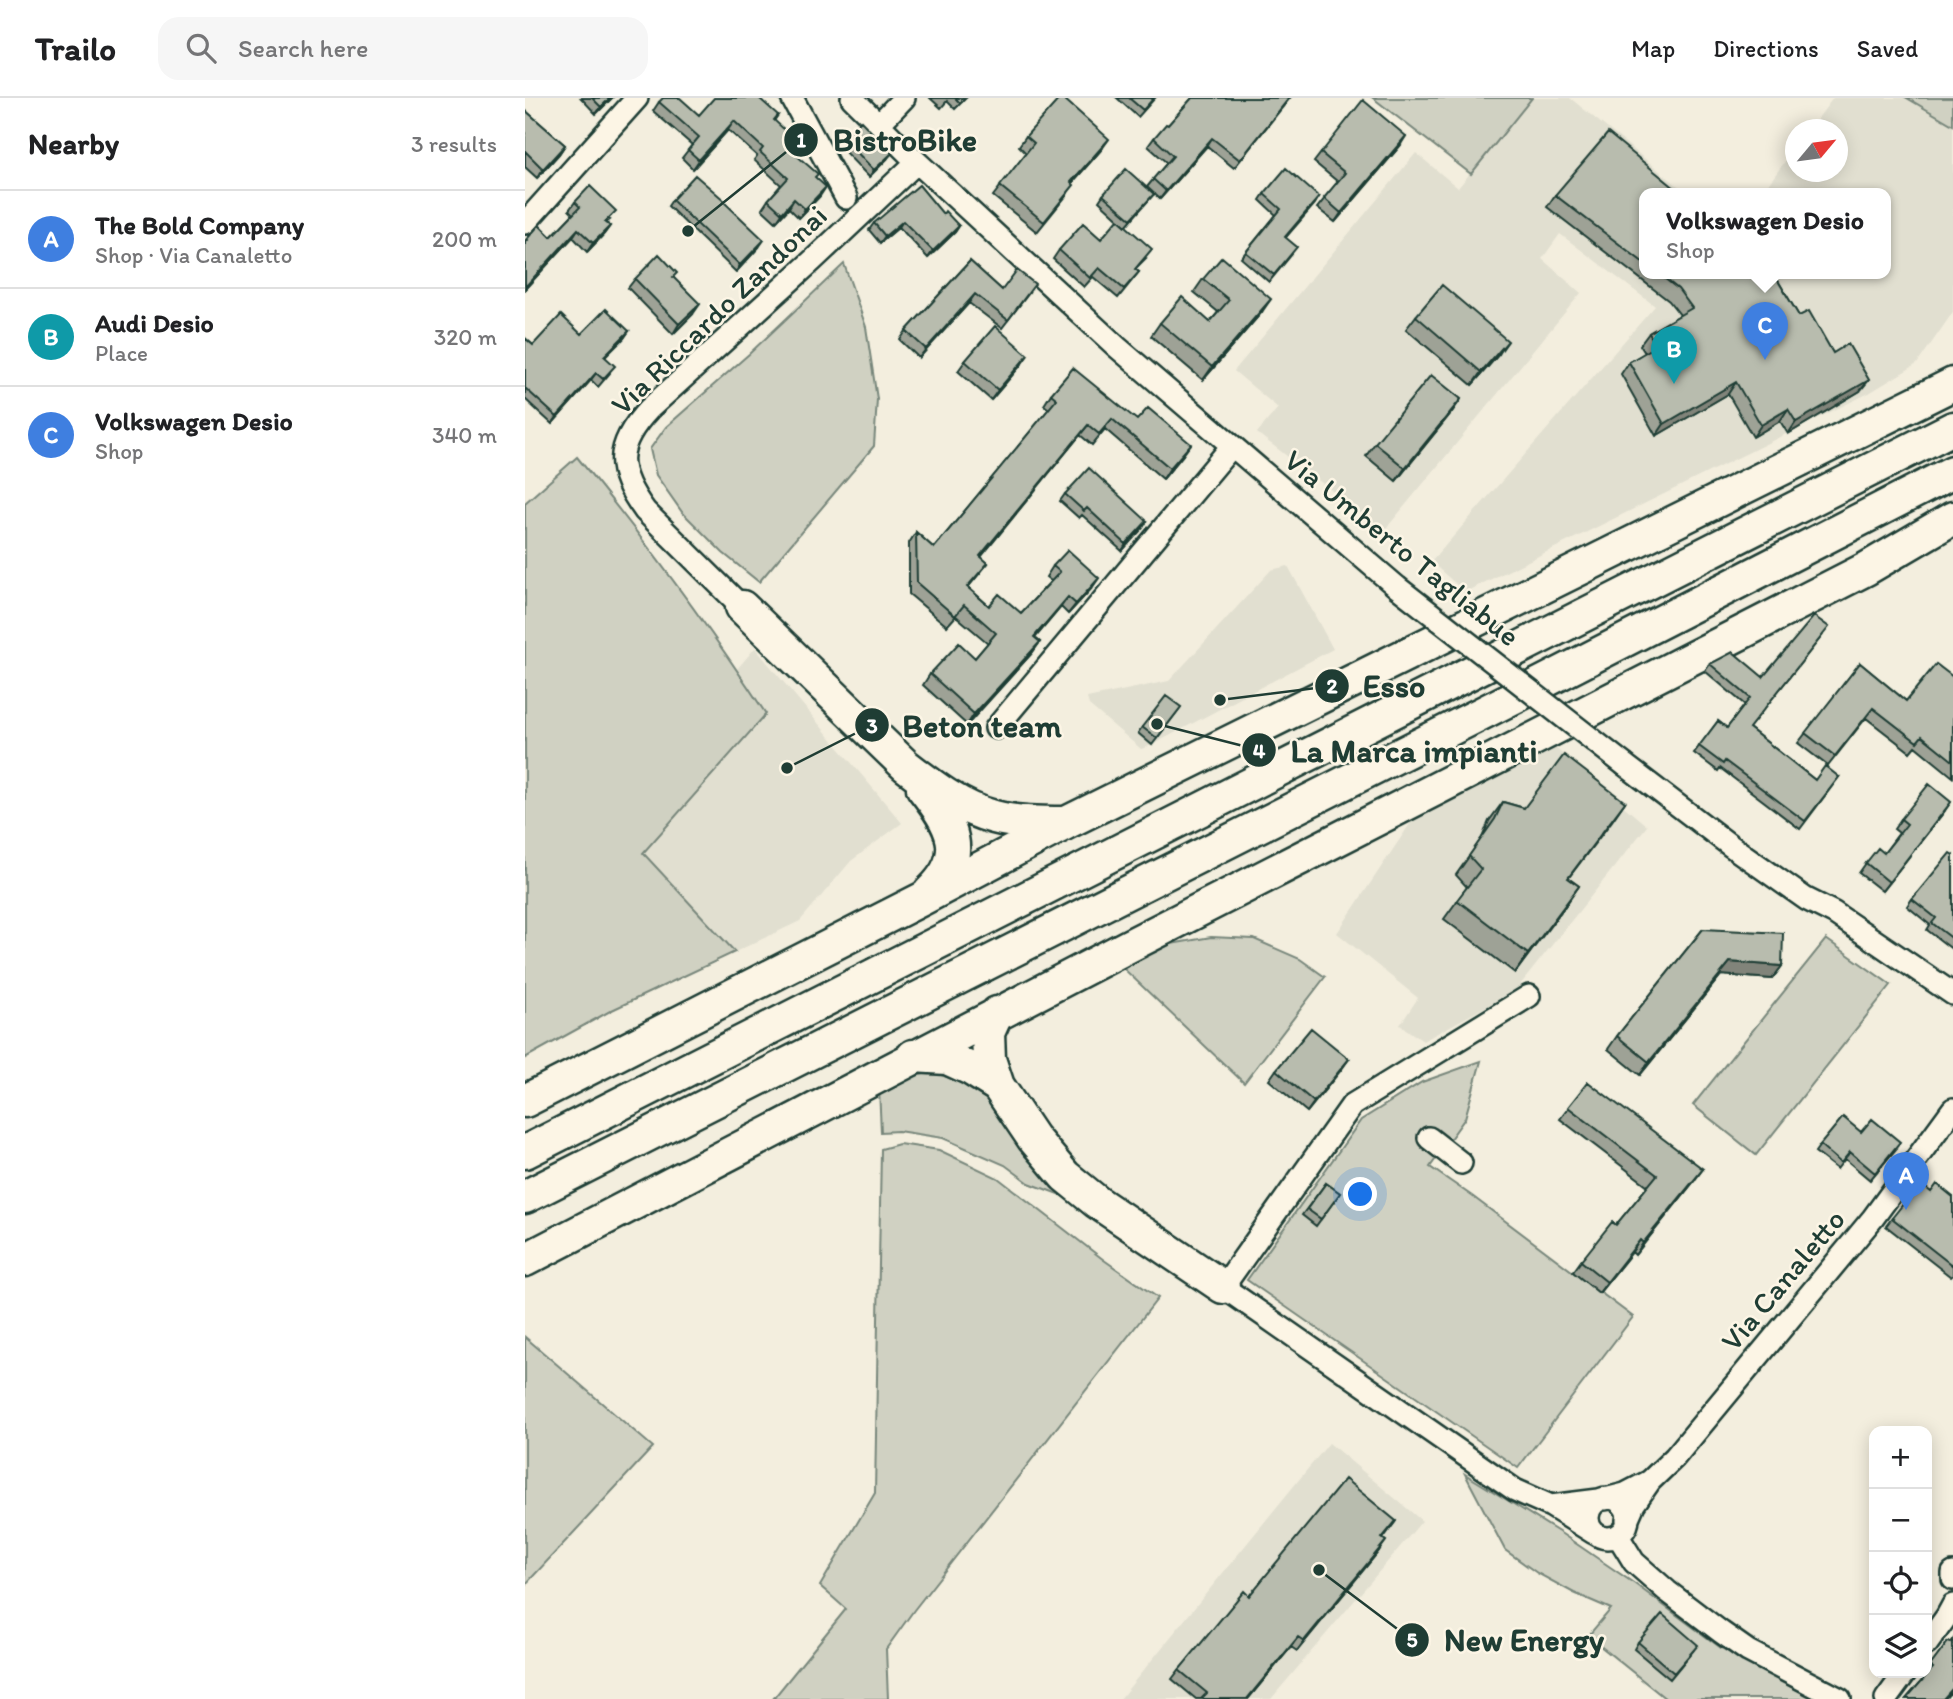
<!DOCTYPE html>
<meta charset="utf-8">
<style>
:root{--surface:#fff;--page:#f6f6f6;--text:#202124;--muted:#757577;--line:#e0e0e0;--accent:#1a73e8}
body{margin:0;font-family:Itim,sans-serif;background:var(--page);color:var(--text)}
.controls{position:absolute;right:21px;bottom:21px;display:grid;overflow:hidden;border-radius:14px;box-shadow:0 4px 18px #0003}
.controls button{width:63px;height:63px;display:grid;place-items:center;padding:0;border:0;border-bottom:2px solid var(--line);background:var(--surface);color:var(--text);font:35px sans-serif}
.compass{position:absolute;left:1260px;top:21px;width:63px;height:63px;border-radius:50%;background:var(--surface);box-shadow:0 4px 18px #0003;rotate:61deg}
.you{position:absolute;left:836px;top:1097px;width:24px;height:24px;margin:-18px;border:5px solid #fff;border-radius:50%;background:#1a73e8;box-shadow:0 0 0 10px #1a73e833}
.badge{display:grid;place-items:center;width:46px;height:46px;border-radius:50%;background:var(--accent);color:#fff;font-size:23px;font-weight:700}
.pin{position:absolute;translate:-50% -58px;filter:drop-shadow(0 2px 4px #0008)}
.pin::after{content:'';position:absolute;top:37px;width:24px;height:21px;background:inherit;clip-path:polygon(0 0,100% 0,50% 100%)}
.popup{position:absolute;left:1114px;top:90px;width:252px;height:91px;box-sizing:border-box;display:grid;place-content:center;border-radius:14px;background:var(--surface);filter:drop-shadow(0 2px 5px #0005);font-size:23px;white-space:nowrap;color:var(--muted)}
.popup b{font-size:26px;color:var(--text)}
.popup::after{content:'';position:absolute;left:50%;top:100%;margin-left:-14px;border:14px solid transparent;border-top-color:var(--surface)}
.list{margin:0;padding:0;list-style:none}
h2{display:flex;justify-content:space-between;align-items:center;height:91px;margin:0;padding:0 28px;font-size:30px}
h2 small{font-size:23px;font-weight:400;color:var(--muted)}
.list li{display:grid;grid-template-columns:46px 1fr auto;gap:21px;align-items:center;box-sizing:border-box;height:98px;padding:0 28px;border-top:2px solid var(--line)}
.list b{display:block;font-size:26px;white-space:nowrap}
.list p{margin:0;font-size:23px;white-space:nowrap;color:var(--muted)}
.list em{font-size:23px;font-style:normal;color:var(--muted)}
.icon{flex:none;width:38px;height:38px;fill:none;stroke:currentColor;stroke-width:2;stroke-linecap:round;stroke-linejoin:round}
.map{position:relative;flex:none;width:1428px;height:1601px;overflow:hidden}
header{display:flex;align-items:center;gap:42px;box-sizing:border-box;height:98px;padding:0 35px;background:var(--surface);border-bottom:2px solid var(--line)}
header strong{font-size:33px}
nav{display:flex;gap:38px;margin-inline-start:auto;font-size:24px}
.search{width:490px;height:63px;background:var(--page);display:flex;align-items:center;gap:18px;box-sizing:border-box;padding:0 24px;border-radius:21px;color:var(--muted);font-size:26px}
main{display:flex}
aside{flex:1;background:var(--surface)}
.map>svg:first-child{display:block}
</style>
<header>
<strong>Trailo</strong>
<div class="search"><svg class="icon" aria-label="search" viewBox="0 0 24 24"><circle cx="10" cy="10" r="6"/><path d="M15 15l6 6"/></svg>Search here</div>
<nav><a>Map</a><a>Directions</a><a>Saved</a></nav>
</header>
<main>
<aside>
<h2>Nearby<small>3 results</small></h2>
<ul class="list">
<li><span class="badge" style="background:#3f7fe0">A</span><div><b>The Bold Company</b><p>Shop · Via Canaletto</p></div><em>200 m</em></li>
<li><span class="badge" style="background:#0f9aa8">B</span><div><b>Audi Desio</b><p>Place</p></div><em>320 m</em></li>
<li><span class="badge" style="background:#3f7fe0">C</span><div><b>Volkswagen Desio</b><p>Shop</p></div><em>340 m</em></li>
</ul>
</aside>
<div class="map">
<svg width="1428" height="1601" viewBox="0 0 1428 1601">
<rect width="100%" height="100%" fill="#f3eede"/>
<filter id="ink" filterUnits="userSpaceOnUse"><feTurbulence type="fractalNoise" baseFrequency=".0143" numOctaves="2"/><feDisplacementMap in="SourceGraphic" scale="14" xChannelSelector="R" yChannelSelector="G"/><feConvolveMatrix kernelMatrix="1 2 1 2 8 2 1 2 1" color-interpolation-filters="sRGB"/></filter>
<g filter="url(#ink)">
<!-- built -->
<path fill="#e1dfd0" d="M1007 0H1045L1163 96H1119V176H1361V96H1236L1270 50V74H1312V32L1285 31 1308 0H1382L1428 27V214L1392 266 1344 295 940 494 906 464 1130 208 1035 136 1017 161 1056 195 859 433 732 335 753 310 709 273 891 55 933 90Z
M763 468 808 551 627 647 616 651 564 607 562 600 644 583 746 472Z
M230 550 377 725 326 763 275 823 210 854 118 755 241 616 212 571Z
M1028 648 1122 728 991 892 898 943 875 927 893 900 812 835 891 717Z
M804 1345 897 1423 746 1601H595Z"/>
<!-- green -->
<path fill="#d0d1c2" stroke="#78877b" stroke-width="2" d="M848 0H1007L946 76Z
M1382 0H1428V27Z
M319 166 341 229 352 301 349 348 234 484 198 455 157 414 131 377 125 351 141 329 224 256Z
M52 359C119 441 183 527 241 616L118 755 210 854 87 912 0 960V405Z
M686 839 729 841 775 861 800 879 719 985 598 870 623 855 646 846Z
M1301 841 1366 887 1231 1057 1168 1007Z
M956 963 940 1020 905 1069 947 1098 1108 1219 993 1370 722 1182 836 1022 897 984Z
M406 974 435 983 465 1001 544 1100 504 1085 480 1067 418 1040 373 1033 356 1034 354 990 370 983Z
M374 1046 414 1052 473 1080 579 1162 633 1200 389 1512 361 1551 363 1601H248L321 1511 295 1488 350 1395 356 1051Z
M0 1239 128 1349 0 1487Z
M940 1376 1037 1436 1110 1486 1196 1550 1294 1601H1141L1063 1538 1086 1511 1049 1495 1012 1475 980 1452Z"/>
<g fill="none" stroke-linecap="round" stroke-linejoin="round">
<!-- minor casing -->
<g stroke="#1f3d34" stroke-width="26">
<path id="minor" d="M267 0 321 100
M327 0 392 64 592 249 872 489
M354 26 379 0
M0 125 112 0
M217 509 120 413C90 372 89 348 124 311L287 163 392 64
M471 630 707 348
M1100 667 1206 748 1281 801 1309 815 1428 896
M1004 898 827 1007 698 1189 990 1392 1026 1408
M904 1040 936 1065
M1125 1383 1150 1359 1348 1120 1428 1011
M1063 1420a20 20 0 1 1 40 0a20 20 0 1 1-40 0Z
M1080 1401 1100 1396 1125 1383 1109 1406 1102 1422
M1069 1435 1026 1408 1074 1402
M1093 1438 1109 1464 1142 1493 1196 1534 1223 1553 1315 1601
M1428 1475V1481
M1402 1546 1422 1518 1428 1507
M1361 1601 1380 1575"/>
</g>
<!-- highway casing -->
<g stroke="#1f3d34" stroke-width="37">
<path id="highway" d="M217 509 380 667C407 688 435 710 469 719 492 725 517 725 540 725
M398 690C427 727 445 756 405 794
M472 915 463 935 464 961 473 988 508 1040 540 1078 572 1104 698 1189
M388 958 422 960 446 971 473 988
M0 1003 397 801 541 725 1428 286
M0 1054 1428 330
M0 1099 1003 592 1428 374
M0 1162C445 928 893 699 1341 471L1428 420"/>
</g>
<!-- minor -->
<use href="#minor" stroke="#fcf5e5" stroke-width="21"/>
<!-- highway -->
<use href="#highway" stroke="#fcf5e5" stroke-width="32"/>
<!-- minor-bridge casing -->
<g stroke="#1f3d34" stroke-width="26" stroke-linecap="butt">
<path id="minor-bridge" d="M872 489 1100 667"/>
</g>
<!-- minor-bridge -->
<use href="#minor-bridge" stroke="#fcf5e5" stroke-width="21"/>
</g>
<!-- wall -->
<path fill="#9ea296" stroke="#1f3d34" stroke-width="2" d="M56 0H87L71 16Z
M405 0H441L430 11 422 3 416 10Z
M592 0H630L613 19Z
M667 0H765L709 70 682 48 635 101 622 89 642 65 623 48 629 40 643 27Z
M134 4 174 17H253L249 23 272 58 290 79 295 98 274 120 264 110 251 124 237 111 243 102 256 87 229 62 232 58 203 32 168 71 157 60 167 47 128 13Z
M0 12 40 47 34 56 12 80 0 69Z
M501 38 577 51 547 85 542 97 512 134 468 98 501 55 494 48Z
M318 40 362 61 344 79 313 47Z
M875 48 810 124 792 110 813 84 789 64 796 55Z
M629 96 601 128 574 103 578 97Z
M739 96 794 99 760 140 767 156 744 184 716 160 751 117 735 102Z
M1119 96V176H1249L1274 218 1308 255 1335 293 1263 336 1255 323 1228 339 1203 296 1131 338 1096 276 1104 264 1120 255 1115 247 1124 235 1155 217 1144 203 1022 109 1030 97Z
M147 102 199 104 234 149 211 174 143 108Z
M50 104 85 122 81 125 85 128 79 136 62 154 48 139 0 191V143L14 127 26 139 48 116 44 112Z
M418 116 434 128 430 134 403 160 374 129 355 145 344 132 349 125Z
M576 141 621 160 610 171 614 174 593 200 568 179 559 189 528 161 534 152Z
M445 163 477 192 504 195 477 230 444 205 394 260 375 242 381 233Z
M149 180 168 216 148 236 103 190 110 181Z
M678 181 737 214 678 282 626 238 635 225 685 224 693 214 669 194Z
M891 218 974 256 947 287 881 231Z
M104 233 99 240 80 259 85 275 73 289 66 282 27 326 0 301V240L8 247 56 236Z
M440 263 496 267 466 302 433 273Z
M526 296 612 322 658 357 638 381 580 331 567 347 555 337 456 459 463 465 443 489 464 508 496 515 526 483 521 479 528 468 567 490 543 516 536 509 510 540 515 544 507 555 442 627 398 587 405 576 450 560 463 545 431 518 422 528 384 496V445L391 434 409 450 524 311 519 307Z
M936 301 927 314 871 383 841 358 850 345Z
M540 396 622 423 597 453 557 417 554 420 535 403Z
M1298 537 1224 630 1290 682 1314 679 1275 731 1195 670 1193 673 1169 655 1193 623 1202 630 1220 607 1180 573 1185 566 1238 579Z
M1335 565 1381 603 1428 579V679L1390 648 1385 654 1341 620 1303 668 1273 645Z
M656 609 627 647 613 635 617 629Z
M978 704 999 710 1100 704 1043 780 1054 788 990 875 919 821 942 789 931 777 957 740 964 723Z
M1419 714 1357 793 1334 775 1341 765 1359 755 1374 735 1369 731 1376 721Z
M1428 757V852L1402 832 1405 827 1382 808 1387 801Z
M1178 831 1257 868 1247 881 1196 877 1115 977 1083 951 1092 938Z
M824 961 782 1014 744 982 751 972Z
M1063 984 1170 1082 1110 1157 1107 1154 1074 1195 1048 1174 1056 1163 1091 1127 1123 1088 1035 1021Z
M1336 1034 1371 1051 1345 1082 1320 1061 1312 1071 1290 1054 1295 1047Z
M801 1085 815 1095 791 1128 777 1117Z
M1406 1094 1428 1099V1177L1426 1179 1361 1128 1367 1120Z
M871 1423 858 1441 854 1453 772 1553 766 1549 723 1601H671L647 1581 654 1572 724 1498Z
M1428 1542 1427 1597 1425 1595 1420 1601H1381L1402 1577 1400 1576 1402 1575V1573L1423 1544 1426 1545Z
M1113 1544 1168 1553 1145 1581 1109 1551Z"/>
<!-- shaded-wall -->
<path fill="#81847a" stroke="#1f3d34" stroke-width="2" d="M85 0H87L71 16 76 9Z
M209 23 203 32 168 71 174 62Z
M881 38 875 48 810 124 816 115Z
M687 40 682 48 635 101 641 93Z
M584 41 577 51 539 94 546 84Z
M40 47 34 56 12 80 18 71Z
M367 55 362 61 344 79 349 72Z
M301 89 295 98 274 120 280 111Z
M794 99 790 106 755 146 760 139Z
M269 101 264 110 251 124 257 115Z
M378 123 374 129 355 145 360 138Z
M85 128 79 136 62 154 68 145Z
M434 128 430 134 403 160 408 153Z
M53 131 48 139 0 191V189Z
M239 142 234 149 211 174 215 167Z
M450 196 444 205 394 260 401 251Z
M746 201 737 214 678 282 687 269Z
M175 206 168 216 148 236 154 226Z
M104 233 99 240 74 265 79 258Z
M983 243 974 256 947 287 956 274Z
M503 257 496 267 466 302 473 292Z
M71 275 66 282 27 326 32 319Z
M1344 282 1335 293 1263 336 1271 324Z
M1211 284 1203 296 1131 338 1139 326Z
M936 301 927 314 871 383 880 370Z
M1263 311 1255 323 1228 339 1236 327Z
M563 327 555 337 448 468 455 458Z
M666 346 658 357 638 381 645 370Z
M622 423 618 430 597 453 601 446Z
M463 465 455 475 435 499 442 489Z
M574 480 567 490 543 516 551 506Z
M543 499 536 509 501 550 509 539Z
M515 544 507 555 442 627 449 616Z
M1100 704 1087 723 1029 799 1043 780Z
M1426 704 1419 714 1357 793 1364 784Z
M1054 788 1041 807 990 875 1003 856Z
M1205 864 1257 868 1247 881 1196 877 1115 977 1124 964Z
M824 961 817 971 782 1014 789 1004Z
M1178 1071 1170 1082 1110 1157 1118 1145Z
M1115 1142 1107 1154 1074 1195 1082 1184Z
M861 1443 854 1453 772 1553 779 1543Z
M773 1539 766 1549 723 1601H722Z"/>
<!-- building -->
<path fill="#b8bcae" stroke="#1f3d34" stroke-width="2" d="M67 0H85L76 9Z
M138 0H155L174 17 189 0H234L253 17 249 22 278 49 271 57 293 76 290 79 301 89 280 111 269 101 257 115 243 102 263 80 235 54 238 50 209 23 174 62 163 52 174 39 134 4Z
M430 0H440L435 5Z
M535 0H538L584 41 546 84 549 87 519 124 475 88 509 45 501 38Z
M604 0H629L618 12Z
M667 0H764L715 62 687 40 641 93 628 81 648 58 629 40 641 26 643 27Z
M838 2 881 38 816 115 799 100 820 75 796 55Z
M0 12 40 47 18 71 0 53Z
M336 23 367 55 349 72 318 40Z
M1083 35 1157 96H1119V165L1030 97Z
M761 70 794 99 760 139 772 149 749 177 721 154 756 111 739 96Z
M601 71 629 96 606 121 578 97Z
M170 77 200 103 199 104 239 142 215 167 147 102Z
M394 87 418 116 420 113 434 128 408 153 378 123 360 138 349 125Z
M65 88 91 113 80 124 85 128 68 145 53 131 0 189V145L3 142 2 141 14 127 26 139 55 109 50 104Z
M593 121 627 151 610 171 614 174 599 191 574 170 565 180 534 152 558 125 576 141Z
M134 156 152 175 148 179 175 206 154 226 110 181Z
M697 159 746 201 687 269 635 225 657 199 685 224 704 202 678 181Z
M445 163 477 192 492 172 510 186 483 222 450 196 401 251 381 233Z
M1134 176H1249L1274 218 1284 213 1308 255 1323 246 1344 282 1271 324 1263 311 1236 327 1211 284 1139 326 1104 264 1131 248 1124 235 1167 210 1153 191Z
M917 187 983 243 956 274 891 218Z
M81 211 104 233 79 258 90 268 78 281 71 275 32 319 0 290V240L8 247 36 217 56 236Z
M470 228 503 257 473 292 440 263Z
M548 270 612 322 623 310 666 346 645 370 587 321 574 336 563 327 455 458 463 465 442 489 464 508 474 496 496 515 535 474 528 468 543 452 574 480 551 506 543 499 509 539 515 544 449 616 405 576 434 545 450 560 471 535 439 507 430 518 392 485 391 434 409 450 532 301 526 296Z
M906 277 936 301 880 370 850 345Z
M564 370 622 423 601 446 562 410 559 413 540 396Z
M1289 518 1304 529 1224 630 1290 682 1300 668 1314 679 1280 723 1200 663 1198 666 1174 648 1193 623 1202 630 1225 600 1185 566 1208 554 1238 579Z
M1335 565 1381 603 1411 566 1428 579V663L1397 638 1392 644 1348 610 1310 658 1280 635Z
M641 598 656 609 632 640 617 629Z
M1039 657 1100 704 1043 780 1054 788 1003 856 932 802 956 771 944 758 970 721 978 704 999 710Z
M1404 686 1426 704 1364 784 1341 765 1353 750 1359 755 1382 726 1376 721Z
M1425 755 1428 757V841L1407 825 1411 820 1387 801Z
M1178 831 1258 835 1257 868 1205 864 1124 964 1092 938Z
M786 930 824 961 789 1004 751 972Z
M1063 984 1178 1071 1118 1145 1115 1142 1082 1184 1056 1163 1087 1124 1091 1127 1132 1077 1043 1009Z
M1318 1019 1336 1034 1347 1021 1375 1044 1350 1075 1325 1054 1316 1065 1295 1047Z
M801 1085 815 1095 796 1121 782 1111Z
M1395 1085 1406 1094 1412 1086 1428 1099V1168L1367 1120Z
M820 1381 871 1423 857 1440 861 1443 779 1543 773 1539 722 1601H676L682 1595 654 1572 719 1493 724 1498Z
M1137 1516 1173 1547 1149 1575 1113 1544Z
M1428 1542V1590L1418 1601H1381L1408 1570 1405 1568 1423 1544 1426 1545Z"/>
</g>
<g text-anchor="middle" stroke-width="5" stroke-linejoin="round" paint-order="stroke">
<!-- street labels -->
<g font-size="30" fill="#1f3d34" stroke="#fcf5e5">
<text transform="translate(194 212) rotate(-44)" y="10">Via Riccardo Zandonai</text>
<text transform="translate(877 450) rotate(39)" y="10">Via Umberto Tagliabue</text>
<text transform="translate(1258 1182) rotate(-50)" y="10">Via Canaletto</text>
</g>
</g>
<!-- callouts -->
<path fill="none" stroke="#1f3d34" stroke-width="2.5" d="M163 133L276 42M695 602L807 588M262 670L347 627M632 626L734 652M794 1472L887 1542"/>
<g fill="#1f3d34" stroke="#fcf5e5" stroke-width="2.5">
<circle cx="163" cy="133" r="7"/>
<circle cx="695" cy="602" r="7"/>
<circle cx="262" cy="670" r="7"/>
<circle cx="632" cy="626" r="7"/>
<circle cx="794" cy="1472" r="7"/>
<circle cx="276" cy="42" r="18"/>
<circle cx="807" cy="588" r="18"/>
<circle cx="347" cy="627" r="18"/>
<circle cx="734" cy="652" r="18"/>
<circle cx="887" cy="1542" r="18"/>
</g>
<g font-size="21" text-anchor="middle" font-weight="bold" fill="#fff">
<text x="276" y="49">1</text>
<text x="807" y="595">2</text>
<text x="347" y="635">3</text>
<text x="734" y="660">4</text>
<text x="887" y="1549">5</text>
</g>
<g font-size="32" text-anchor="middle" font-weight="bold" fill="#1f3d34" stroke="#fcf5e5" stroke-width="5" stroke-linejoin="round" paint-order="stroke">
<text x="380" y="53">BistroBike</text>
<text x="869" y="599">Esso</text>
<text x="457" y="639">Beton team</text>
<text x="889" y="664">La Marca impianti</text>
<text x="999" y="1553">New Energy</text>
</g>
</svg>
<div class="controls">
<button>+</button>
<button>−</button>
<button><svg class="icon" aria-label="locate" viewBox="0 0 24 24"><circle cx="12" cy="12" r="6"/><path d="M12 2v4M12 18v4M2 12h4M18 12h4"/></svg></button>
<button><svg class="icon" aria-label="layers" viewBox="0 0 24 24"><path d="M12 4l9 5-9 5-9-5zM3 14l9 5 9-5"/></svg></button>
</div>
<svg class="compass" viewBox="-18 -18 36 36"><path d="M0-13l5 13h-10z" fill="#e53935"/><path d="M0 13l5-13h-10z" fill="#757577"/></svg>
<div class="you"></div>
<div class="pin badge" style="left:1381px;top:1112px;background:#3f7fe0">A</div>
<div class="pin badge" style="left:1149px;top:286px;background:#0f9aa8">B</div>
<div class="pin badge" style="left:1240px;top:262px;background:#3f7fe0">C</div>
<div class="popup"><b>Volkswagen Desio</b>Shop</div>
</div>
</main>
